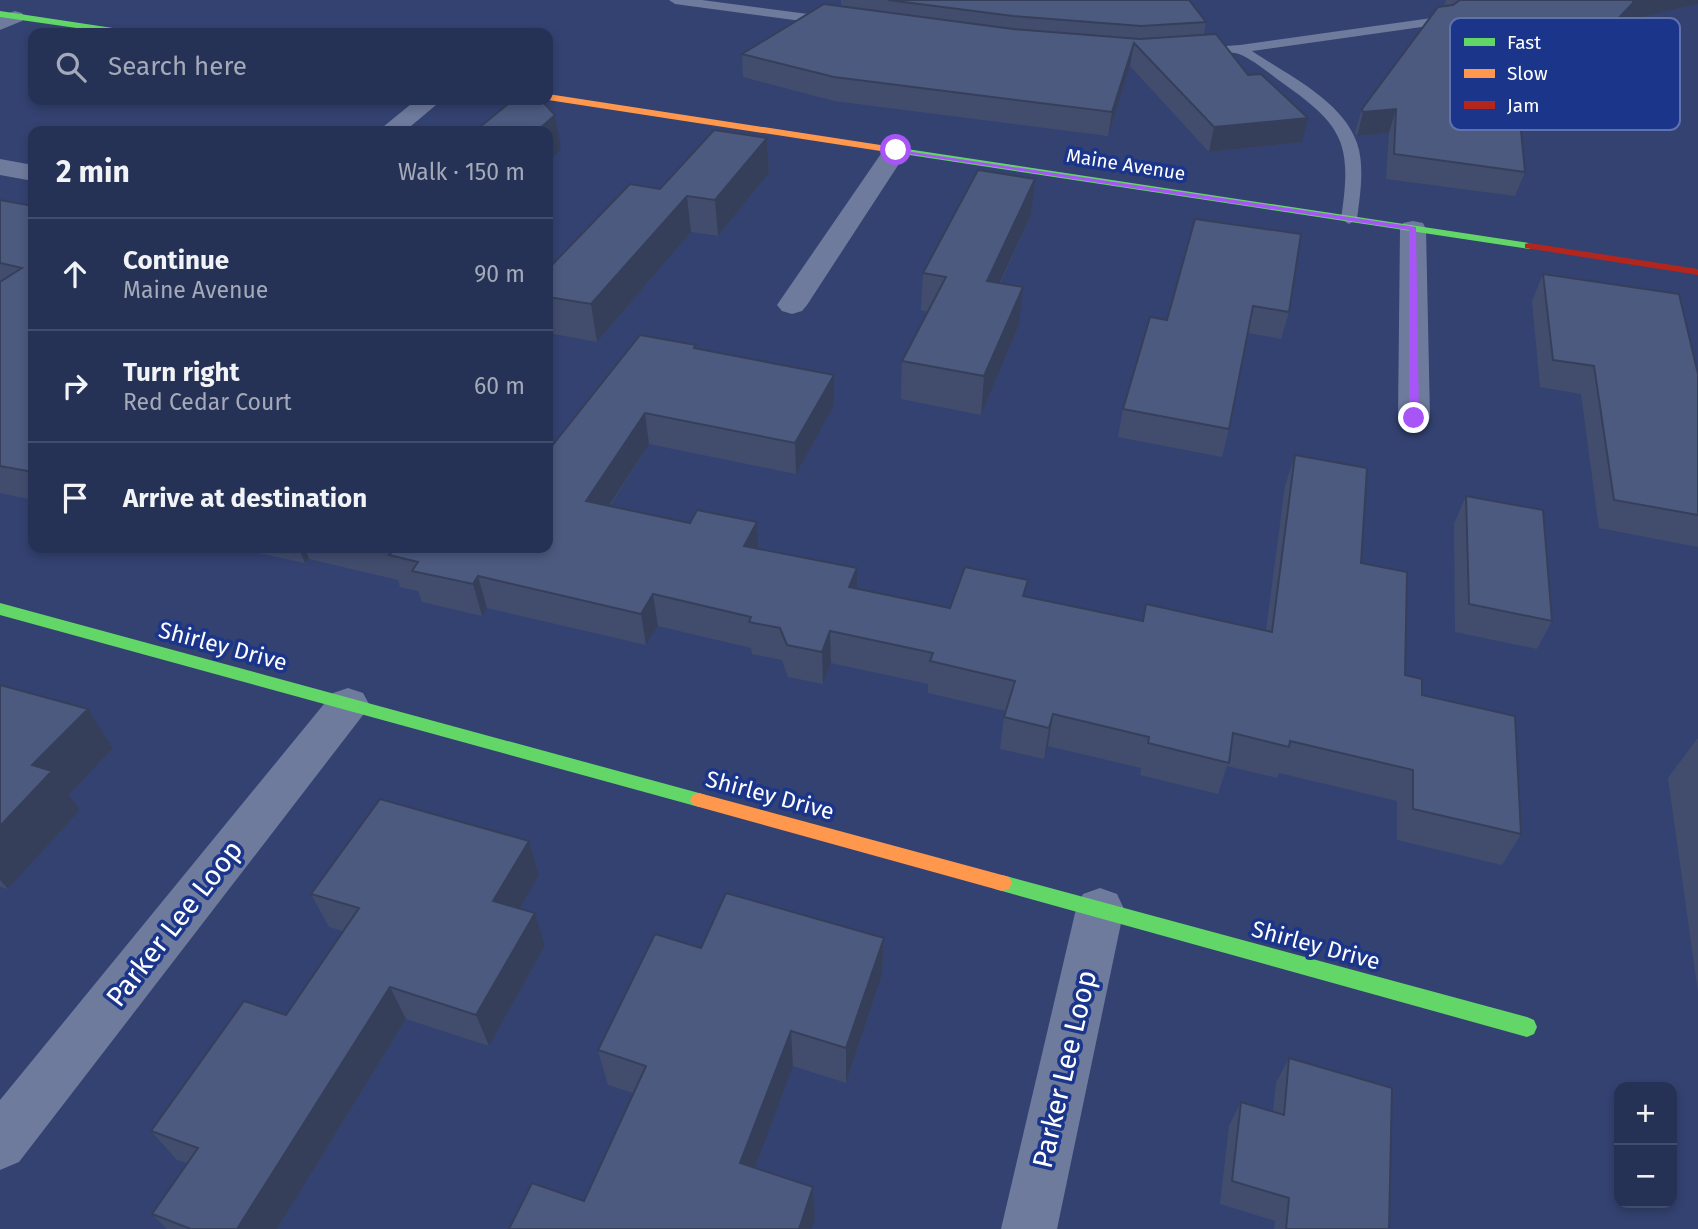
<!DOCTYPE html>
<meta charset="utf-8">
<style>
:root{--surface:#263255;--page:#2e3a5b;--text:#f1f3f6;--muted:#a4aab9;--line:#424d6c}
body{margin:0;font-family:"Fira Sans",sans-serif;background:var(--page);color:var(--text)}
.controls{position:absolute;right:21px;bottom:21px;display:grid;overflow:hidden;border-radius:14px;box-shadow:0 4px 10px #0003}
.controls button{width:63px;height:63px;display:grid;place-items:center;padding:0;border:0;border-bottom:2px solid var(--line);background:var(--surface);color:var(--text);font:35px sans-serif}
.stop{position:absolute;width:21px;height:21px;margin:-16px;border:5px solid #a855f7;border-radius:50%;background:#fff}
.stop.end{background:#a855f7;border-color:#fff;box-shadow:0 2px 7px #0008}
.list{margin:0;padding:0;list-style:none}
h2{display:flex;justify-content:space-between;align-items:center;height:91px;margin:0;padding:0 28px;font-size:30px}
h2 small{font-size:23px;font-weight:400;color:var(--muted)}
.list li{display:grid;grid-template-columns:46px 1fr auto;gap:21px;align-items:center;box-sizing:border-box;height:112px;padding:0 28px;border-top:2px solid var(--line)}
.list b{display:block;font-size:26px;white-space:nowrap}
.list p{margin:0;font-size:23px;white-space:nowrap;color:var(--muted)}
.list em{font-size:23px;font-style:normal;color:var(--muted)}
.icon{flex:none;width:38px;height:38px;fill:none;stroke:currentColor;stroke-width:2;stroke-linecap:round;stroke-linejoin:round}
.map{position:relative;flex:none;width:1698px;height:1229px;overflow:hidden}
.search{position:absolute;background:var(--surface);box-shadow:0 4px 10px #0003;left:28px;top:28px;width:525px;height:77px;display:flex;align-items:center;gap:18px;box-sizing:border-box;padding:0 24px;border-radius:14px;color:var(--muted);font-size:26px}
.panel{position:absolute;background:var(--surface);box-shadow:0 4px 10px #0003;left:28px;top:126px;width:525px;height:427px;border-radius:14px}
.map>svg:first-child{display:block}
</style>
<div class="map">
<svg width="1698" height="1229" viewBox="0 0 1698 1229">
<rect width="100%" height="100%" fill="#334271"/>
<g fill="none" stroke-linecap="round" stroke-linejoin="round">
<!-- lane -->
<path fill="#6f7b9d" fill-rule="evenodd" d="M669 0H702L831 17 837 21 831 25 675 4Z
M1446 16 1452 20 1450 23 1252 51C1287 75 1342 100 1357 143 1365 166 1360 196 1357 219L1349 224 1341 219C1352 145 1345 127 1284 84 1270 74 1254 60 1239 54 1225 49 1205 62 1193 52L1199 48 1240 45Z"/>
<!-- street -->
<path fill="#6f7b9d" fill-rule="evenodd" d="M15 11 22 13 25 17 22 21 0 30V16Z
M416 100H442L405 131H378Z
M896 143 905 145 908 150 807 305 802 311 792 314 782 311 777 305 887 145Z
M0 159 33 165V181L0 175Z
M1413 221 1423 223 1426 229 1430 418 1426 425 1414 428 1402 425 1398 418 1400 229 1403 223Z
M348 688 363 693 369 704 363 715 19 1162 0 1170V1100L333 693Z
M1100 888 1117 894 1124 909 1057 1229H1001L1076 909 1083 894Z"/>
<!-- fast -->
<path fill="#63d668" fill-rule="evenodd" d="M0 11 126 30 130 33H111L0 17Z
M887 146 1529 243 1535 246 1529 249 883 151 882 149Z
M0 603 699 793 705 795 708 800 705 805 699 807 0 615Z
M1002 875 1527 1017 1534 1020 1537 1027 1534 1034 1527 1037 1002 891 995 889 992 883 995 877Z"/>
<!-- slow -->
<path fill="#ff974d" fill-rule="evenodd" d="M548 94 887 146 892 149 887 152 548 100Z
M699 793 1002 875 1009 877 1012 883 1009 889 1002 891 699 807 693 805 690 800 693 795Z"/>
<!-- jam -->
<path fill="#b3261e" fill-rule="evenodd" d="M1529 243 1698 269V275L1525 248V244Z"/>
</g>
<!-- wall -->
<path fill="#424d6e" d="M841 0H1189L1206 22 1204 35 1302 142 1209 152 1130 66 1108 136 834 101 743 77 742 54 841 7Z
M1446 0H1698V4L1626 21 1521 134 1525 172 1515 196 1386 179 1389 133 1357 136 1355 133 1362 109 1444 6Z
M767 138 769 173 718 236 691 232 597 342 548 333V269L660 189Z
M0 200 33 206V500L0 493Z
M1031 215 1000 284 1019 325 981 415 901 399 902 361 928 312 921 310 923 273Z
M1195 219 1289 312 1281 339 1248 333 1229 429 1222 457 1118 437 1123 409 1167 320Z
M1543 274 1698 374V547L1599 528 1581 394 1540 387 1532 301Z
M696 345 697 349 834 375V406L796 474 649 444 610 506 690 523 757 522 759 549 857 568V589L950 608 1025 596 1143 621 1266 630 1285 486 1295 455 1361 563 1405 675 1422 695 1521 834 1502 865 1397 840V801L1279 773 1277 778 1227 766 1218 794 1140 775 1141 768 1048 746 1044 759 1000 749 1004 717 1006 711 928 693V684L831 663 823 684 788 677 782 660 752 654 751 648 658 626 646 645 487 608 482 616 422 602 418 591 400 587 398 580 309 559 305 563 234 548H548V451Z
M1466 496 1552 621 1537 649 1455 632 1454 524Z
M0 685 88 709 113 748 69 795 80 810 8 889 0 887Z
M1697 739H1698V992L1668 778Z
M529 841 539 875 519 909 545 946 489 1046 406 1019 277 1229H167L152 1214 187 1163 177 1160 151 1131 286 1015 343 931 329 927 311 894Z
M884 938 882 975 846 1083 793 1066 755 1168 813 1187 815 1219 584 1201 633 1093 608 1085 598 1050 701 948Z
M1289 1058 1389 1229H1274L1275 1221 1220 1204 1229 1126 1241 1102 1273 1112 1276 1083Z"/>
<!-- shaded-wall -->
<path fill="#363f5a" d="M1632 0H1698V4L1626 21 1511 145 1520 121Z
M1134 43 1130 66 1108 136 1112 112Z
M1396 109 1389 133 1357 136 1363 112Z
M555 115 561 149 548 162V131H537Z
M1308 118 1302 142 1209 152 1214 127Z
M767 138 769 173 718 236 715 200Z
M1035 179 1031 215 983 319 987 281Z
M687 196 691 232 597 342 591 304Z
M1023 287 1019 325 981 415 984 376Z
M834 375V406L796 474 795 443Z
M645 413 649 444 592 532 586 501Z
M757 522 759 554 744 546Z
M299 548H305L309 559 305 563Z
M857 568V600L849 587Z
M478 576 487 608 482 616 473 584Z
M653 594 658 626 646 645 641 614Z
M830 631 831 663 823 684 822 652Z
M88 709 113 748 69 795 80 810 8 889 0 880V826L32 765Z
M1053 714 1048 746 1044 759 1049 728Z
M529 841 539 875 505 934 493 901Z
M535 913 545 946 489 1046 476 1015Z
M884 938 882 975 846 1083V1048Z
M390 987 406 1019 277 1229H237Z
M791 1031 793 1066 745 1195 740 1163Z
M813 1187 815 1219 811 1229H799Z"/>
<!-- building -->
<path fill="#4d5a80" stroke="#363f5a" stroke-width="2" d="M888 0H1189L1206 22 1141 26 1013 16Z
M1460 0H1633H1632L1634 2 1520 121 1525 172 1394 154 1396 109 1363 112 1362 109 1438 7 1453 5Z
M824 4 1013 29 1140 39 1216 34 1248 75 1261 74 1308 118 1214 127 1134 43 1112 112 834 77 742 54Z
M513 100H541L555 115 537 131H475Z
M714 130 767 138 715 200 687 196 591 304 548 297V269L630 184 660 189Z
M978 170 1035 179 987 281 1023 287 984 376 902 361 946 277 923 273Z
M0 200 33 206V472L0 466V282L22 268 0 263Z
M1195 219 1301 234 1289 312 1253 306 1229 429 1123 409 1150 317 1167 320Z
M1543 274 1679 294 1698 374V515L1614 500 1594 366 1553 360Z
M640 335 696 345 694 348 834 375 795 443 645 413 586 501 690 523 697 510 757 522 744 546 857 568 849 587 950 608 965 567 1028 580 1023 596 1143 621 1146 604 1272 632 1295 455 1367 468 1361 563 1407 572 1405 675 1422 679V695L1515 716 1521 834 1413 809V770L1290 741 1289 747 1233 733 1229 763 1148 743 1149 737 1053 714 1049 728 1004 717 1015 681 930 661 933 653 830 631 822 652 787 645 780 628 749 622 751 617 653 594 641 614 478 576 473 584 412 571 418 562 389 555 394 550 384 548H548V451Z
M1466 496 1543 510 1552 621 1469 604Z
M0 685 88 709 32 765 52 771 0 826Z
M380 799 529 841 493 901 535 913 476 1015 390 987 237 1229H191L152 1214 198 1148 151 1131 244 1001 286 1015 359 908 311 894Z
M726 893 884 938 846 1048 791 1031 740 1163 813 1187 799 1229H509L532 1183 584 1201 646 1066 598 1050 655 934 701 948Z
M1289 1058 1392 1088 1389 1229H1286L1289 1198 1232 1181 1241 1102 1284 1115Z"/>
<!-- route -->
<path fill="#a855f7" d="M893 149 1416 227 1419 418 1414 421 1409 418V230L896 152Z"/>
<g text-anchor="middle" stroke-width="7" stroke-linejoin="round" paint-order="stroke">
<!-- far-street labels -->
<g font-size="19" fill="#fff" stroke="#1a358a">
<text transform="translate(1126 164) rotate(9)" y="7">Maine Avenue</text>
</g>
<!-- street labels -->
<g font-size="23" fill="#fff" stroke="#1a358a">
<text transform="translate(223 646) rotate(15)" y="8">Shirley Drive</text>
<text transform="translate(770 795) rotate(15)" y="8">Shirley Drive</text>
<text transform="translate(1316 945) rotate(15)" y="8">Shirley Drive</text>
</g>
<!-- near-street labels -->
<g font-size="28" fill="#fff" stroke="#1a358a">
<text transform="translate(174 923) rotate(-52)" y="10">Parker Lee Loop</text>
<text transform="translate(1064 1069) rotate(-77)" y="10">Parker Lee Loop</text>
</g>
</g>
<!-- legend -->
<rect x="1450" y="18" width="230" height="112" rx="10" fill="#1a358a" stroke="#5f72ad" stroke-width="2"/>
<rect x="1464" y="38" width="31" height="8" fill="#63d668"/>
<rect x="1464" y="69" width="31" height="9" fill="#ff974d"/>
<rect x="1464" y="101" width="31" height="8" fill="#b3261e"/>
<g font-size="19" fill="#fff">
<text x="1507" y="49">Fast</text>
<text x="1507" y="80">Slow</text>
<text x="1507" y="112">Jam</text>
</g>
</svg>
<div class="controls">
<button>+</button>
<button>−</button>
</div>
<div class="stop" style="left:896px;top:150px"></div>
<div class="stop end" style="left:1414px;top:418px"></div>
<div class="search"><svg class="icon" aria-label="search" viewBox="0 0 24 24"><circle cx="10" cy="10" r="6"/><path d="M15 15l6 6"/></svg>Search here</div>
<section class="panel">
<h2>2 min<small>Walk · 150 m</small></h2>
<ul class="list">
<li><svg class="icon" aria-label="ahead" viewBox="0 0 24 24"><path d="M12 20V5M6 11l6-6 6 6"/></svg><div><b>Continue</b><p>Maine Avenue</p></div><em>90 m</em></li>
<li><svg class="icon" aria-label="right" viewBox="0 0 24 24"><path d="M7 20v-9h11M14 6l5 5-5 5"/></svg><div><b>Turn right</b><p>Red Cedar Court</p></div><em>60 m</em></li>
<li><svg class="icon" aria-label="arrive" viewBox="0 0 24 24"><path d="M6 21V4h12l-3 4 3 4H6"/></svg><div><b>Arrive at destination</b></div></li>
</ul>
</section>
</div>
